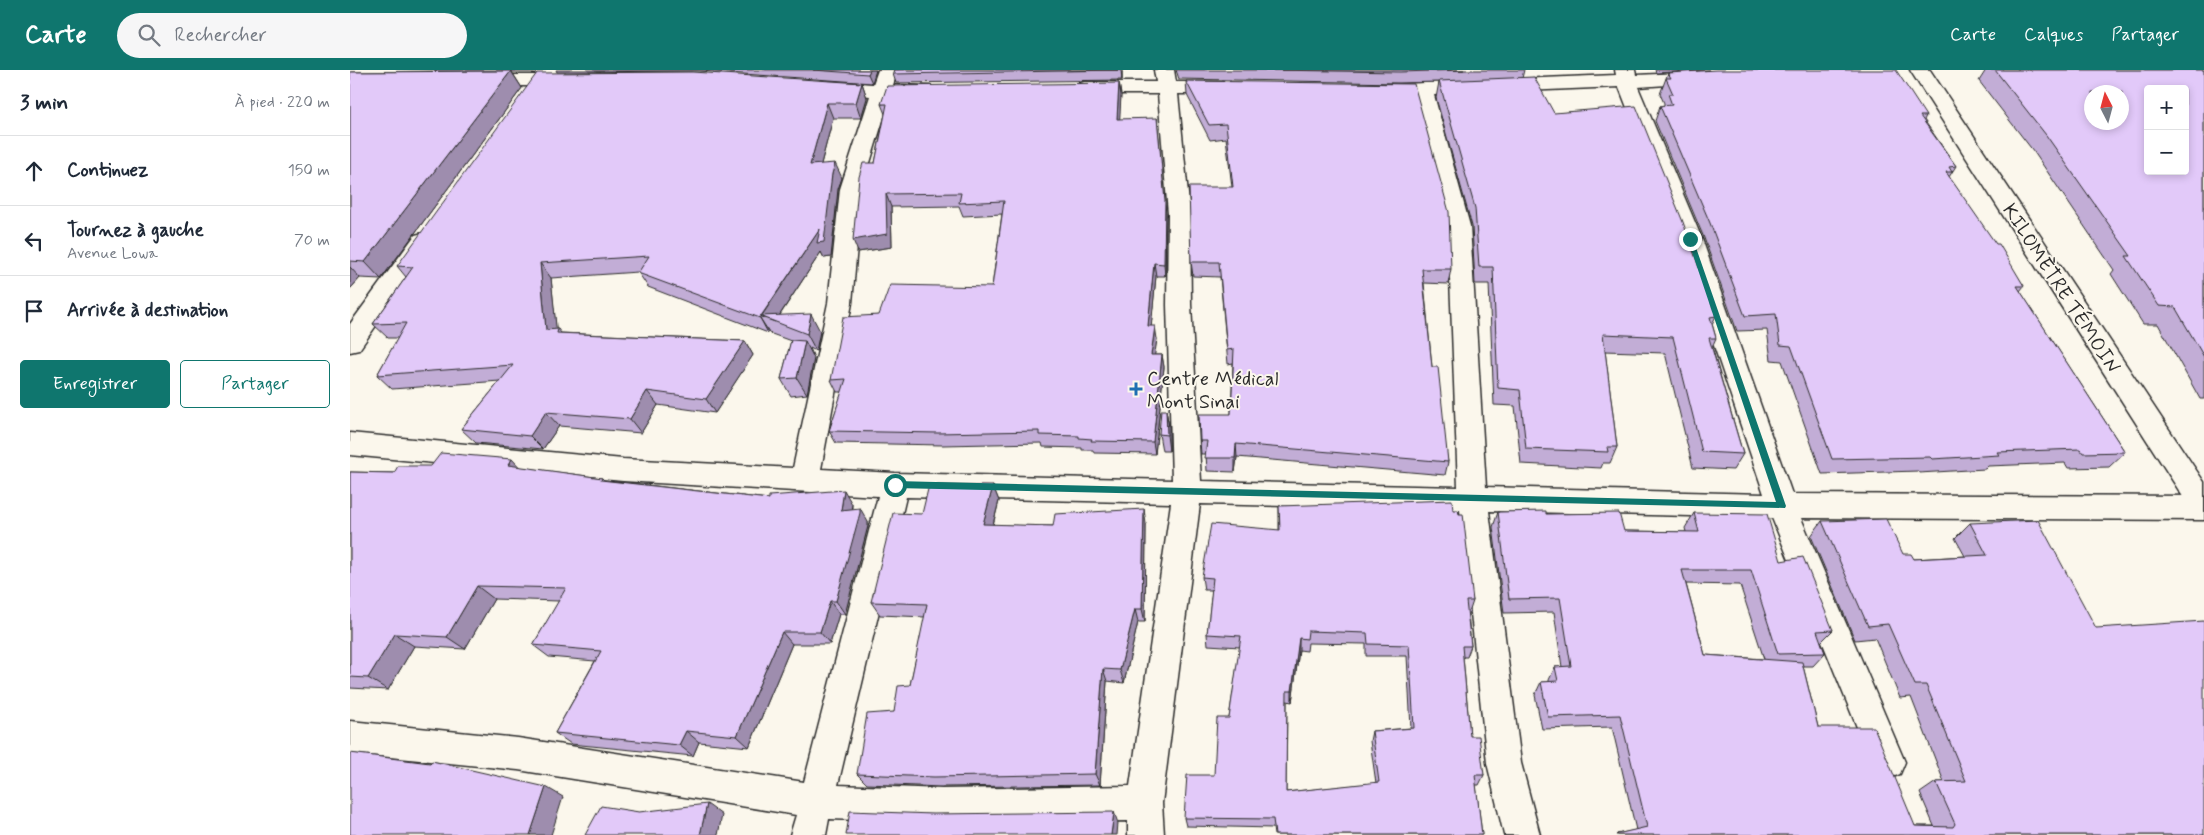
<!DOCTYPE html>
<html lang="fr">
<meta charset="utf-8">
<style>
:root{--surface:#fff;--page:#f6f6f7;--text:#1f2937;--muted:#747a83;--line:#e0e1e3;--accent:#0f766e}
body{margin:0;font-family:Mynerve,sans-serif;background:var(--page);color:var(--text)}
.controls{position:absolute;right:15px;top:15px;display:grid;overflow:hidden;border-radius:5px;box-shadow:0 2px 8px #0003}
.controls button{width:45px;height:45px;display:grid;place-items:center;padding:0;border:0;border-bottom:1px solid var(--line);background:var(--surface);color:var(--text);font:25px sans-serif}
.compass{position:absolute;left:1734px;top:15px;width:45px;height:45px;border-radius:50%;background:var(--surface);box-shadow:0 2px 8px #0003;rotate:354deg}
.stop{position:absolute;width:15px;height:15px;margin:-11px;border:4px solid #0f766e;border-radius:50%;background:#fff}
.stop.end{background:#0f766e;border-color:#fff;box-shadow:0 1px 5px #0008}
.list{margin:0;padding:0;list-style:none}
h2{display:flex;justify-content:space-between;align-items:center;height:65px;margin:0;padding:0 20px;font-size:21px}
h2 small{font-size:16px;font-weight:400;color:var(--muted)}
.list li{display:grid;grid-template-columns:32px 1fr auto;gap:15px;align-items:center;box-sizing:border-box;height:70px;padding:0 20px;border-top:1px solid var(--line)}
.list b{display:block;font-size:19px;white-space:nowrap}
.list p{margin:0;font-size:16px;white-space:nowrap;color:var(--muted)}
.list em{font-size:16px;font-style:normal;color:var(--muted)}
.actions{display:flex;gap:10px;padding:15px 20px}
.actions a{flex:1;padding:11px 0;border:1px solid var(--accent);border-radius:5px;text-align:center;font-size:18px;color:var(--accent)}
.actions .main{background:var(--accent);color:#fff}
.icon{flex:none;width:28px;height:28px;fill:none;stroke:currentColor;stroke-width:2;stroke-linecap:round;stroke-linejoin:round}
.map{position:relative;flex:none;width:1854px;height:765px;overflow:hidden}
header{display:flex;align-items:center;gap:30px;box-sizing:border-box;height:70px;padding:0 25px;background:var(--accent);color:#fff}
header strong{font-size:24px}
nav{display:flex;gap:28px;margin-inline-start:auto;font-size:18px}
.search{width:350px;height:45px;background:var(--page);display:flex;align-items:center;gap:12px;box-sizing:border-box;padding:0 18px;border-radius:28px;color:var(--muted);font-size:19px}
main{display:flex}
aside{flex:1;background:var(--surface)}
.map>svg:first-child{display:block}
</style>
<header>
<strong>Carte</strong>
<div class="search"><svg class="icon" aria-label="search" viewBox="0 0 24 24"><circle cx="10" cy="10" r="6"/><path d="M15 15l6 6"/></svg>Rechercher</div>
<nav><a>Carte</a><a>Calques</a><a>Partager</a></nav>
</header>
<main>
<aside>
<h2>3 min<small>À pied · 220 m</small></h2>
<ul class="list">
<li><svg class="icon" aria-label="ahead" viewBox="0 0 24 24"><path d="M12 20V5M6 11l6-6 6 6"/></svg><div><b>Continuez</b></div><em>150 m</em></li>
<li><svg class="icon" aria-label="left" viewBox="0 0 24 24"><path d="M17 20v-9H6M10 6l-5 5 5 5"/></svg><div><b>Tournez à gauche</b><p>Avenue Lowa</p></div><em>70 m</em></li>
<li><svg class="icon" aria-label="arrive" viewBox="0 0 24 24"><path d="M6 21V4h12l-3 4 3 4H6"/></svg><div><b>Arrivée à destination</b></div></li>
</ul>
<div class="actions"><a class="main">Enregistrer</a><a>Partager</a></div>
</aside>
<div class="map">
<svg width="1854" height="765" viewBox="0 0 1854 765">
<rect width="100%" height="100%" fill="#fbf7ec"/>
<filter id="ink" filterUnits="userSpaceOnUse"><feTurbulence type="fractalNoise" baseFrequency=".02" numOctaves="2"/><feDisplacementMap in="SourceGraphic" scale="10" xChannelSelector="R" yChannelSelector="G"/><feConvolveMatrix kernelMatrix="1 2 1 2 8 2 1 2 1" color-interpolation-filters="sRGB"/></filter>
<g filter="url(#ink)">
<g fill="none" stroke-linecap="round" stroke-linejoin="round">
<!-- minor casing -->
<g stroke="#2b2b2b" stroke-width="3">
<path id="minor" d="M528 0H548L543 15 580 16 583 20 580 24 540 27 512 119 502 233 471 399 545 403 822 410 817 235 818 144 808 24H734L727 22 724 18 727 14 734 12H806L804 0H824L826 12H873L880 14 883 18 880 22 873 24H828L840 144 841 235 851 411 1108 417 1098 156 1064 26 1021 25 1018 21 1021 17 1028 15 1266 5 1265 0H1285L1286 5 1353 2 1360 4 1363 8 1360 12 1288 17 1352 169 1442 424 1854 426V450L1451 448 1555 692 1550 704 1538 709 1526 704 1422 448 1139 441 1171 693 1190 765H1154L1137 693 1110 440 850 434 812 733 814 765H778V751L592 753 479 749 476 765H440L446 745 168 700 0 683V651L168 668 454 712 528 426 273 411 0 385V363L273 389 443 398 478 233 490 119 520 26 472 21 469 17 472 13 479 11 523 14ZM1269 17 1328 169 1414 424 1136 417 1120 156 1084 25ZM556 427 821 433 780 716 592 719 488 715Z
M131 5H218L225 7 228 11 225 15 218 17 124 15 121 11 124 7Z
M73 163 81 165 85 171 9 280 0 282V254L65 165Z"/>
</g>
<!-- major casing -->
<g stroke="#2b2b2b" stroke-width="3">
<path id="major" d="M1560 0H1580L1854 412V448L1844 444Z"/>
</g>
<!-- minor -->
<use href="#minor" fill="#fbf7ec" fill-rule="evenodd"/>
<!-- major -->
<use href="#major" fill="#fbf7ec" fill-rule="evenodd"/>
</g>
<!-- wall -->
<path fill="#c2add6" stroke="#2b2b2b" fill-rule="evenodd" d="M85 0H186L184 2H162L172 18 31 209 10 208 0 219V2L85 1Z
M206 0H526L522 13 350 1 207 2Z
M544 0H772V10L546 13 543 4Z
M826 0H1174L1172 8 1204 43 1366 246 1362 254 1366 268 1362 277 1393 384 1383 400 1343 398 1315 283 1255 281 1267 377 1260 393H1253L1251 398 1171 394 1165 336 1144 335 1139 214H1125L1122 156 1086 28 1089 12 1049 13 829 9Z
M1305 0H1359L1306 3Z
M1636 0H1854V329H1850L1808 254H1793L1761 204 1764 200 1684 82 1629 11Z
M1318 3 1576 46 1574 50 1606 96 1599 107 1674 216 1670 221 1775 382 1759 397 1718 398 1715 393 1638 396 1635 399 1569 403 1568 401 1472 404 1432 291 1421 290 1417 260 1387 261 1354 168 1305 51 1310 36 1314 35V33L1310 24Z
M836 11 1101 199 1098 214 1074 213 1082 297 1098 392 1095 405 887 387 885 402 857 401 856 384H851L850 371 881 344 883 293 878 294 870 207 843 206 841 192 882 117 876 68 860 70 837 25Z
M512 13 517 28 511 48H483L471 94 492 108 488 119 481 187 474 188 471 182 430 245 470 261 466 281 460 278 464 288 457 324 441 326 431 309 441 271 419 263V262L418 263 298 217 288 202 201 208 206 260 208 259 211 263 395 271 403 285 365 343 308 335 291 363 209 356 193 379 126 373 111 359 150 311 42 319 27 305 48 268H38L23 254 56 207 47 196Z
M769 13 771 25 769 49 816 144 815 206H806L801 256 807 269 804 285H812L814 297 805 384 744 383 743 380H732V378L693 377 692 373 593 375 486 373 479 361 492 322H487L481 310 529 245 642 217 652 144 613 146 609 136 541 137 542 177 508 182 525 93 535 44 531 34Z
M816 340 819 357V381H812L809 364Z
M169 397 252 408 254 410 419 429 502 434V439L518 452V456L495 544H489L480 574H442L399 677 349 672 343 686 221 674 205 663 245 591 199 587 183 575 209 531 144 529 115 579 64 576 38 620 0 618V402L44 403Z
M643 416 649 431 643 455 703 456 796 454 795 552H788L774 613 757 611 750 715 592 717 517 714 507 704 560 615 575 547 530 545 521 532 572 444Z
M929 436 1103 440 1123 531 1119 543H1118L1121 576 1117 587H1113L1120 666 1134 705 1129 715H1126L1132 765H924L923 758 836 756 834 748 864 705 879 648 890 577 858 575 857 564 862 520H854L852 507 929 460ZM958 573 1016 574V586H1057L1061 658 1022 661 1020 671 1026 713 936 722 937 631 942 632 949 580 957 581Z
M1148 442 1196 444 1274 461 1336 462 1335 458 1344 443 1431 491 1483 560 1471 572 1475 583 1463 596H1453L1468 657 1565 756H1584L1570 723 1586 712H1594L1561 627 1550 628 1525 568 1505 570 1461 466 1472 451 1564 489 1615 486 1605 468 1620 453 1854 765H1266L1267 764 1286 760 1262 657 1192 659 1185 625 1191 612H1199V610L1205 597H1212L1204 542 1154 543 1143 457ZM1336 514 1390 515 1414 589 1355 585Z"/>
<!-- shaded-wall -->
<path fill="#9e8dae" stroke="#2b2b2b" d="M520 0H526L522 13 518 4Z
M771 0H772V10Z
M161 1 172 18 31 209 15 192Z
M512 13 517 28 511 48 506 33Z
M769 13 771 25 769 62 767 49Z
M477 33 483 48 467 109 460 95Z
M807 48 816 144 815 206 814 194Z
M485 93 492 108 488 119 481 187 474 188 471 182 425 252 411 247 470 159 482 104Z
M536 124 541 137 542 177 508 182 503 170Z
M190 193 201 208 208 275 196 260Z
M804 193 806 206 800 269 798 256Z
M0 197 10 208 0 219Z
M461 244 470 261 466 281 457 264Z
M410 248 419 262 418 263Z
M805 256 807 269 803 297 801 285Z
M395 271 403 285 365 343 356 329Z
M455 271 464 288 457 324 447 308Z
M812 285 814 297 805 384 803 372Z
M297 321 308 335 291 363 280 349Z
M816 340 819 357V381L817 365Z
M196 342 209 356 193 379 180 366Z
M886 374 887 387 885 402V388Z
M162 389 176 404 158 395Z
M643 416 649 431 639 469 633 454Z
M494 420 502 434 499 454 491 440Z
M510 438 518 452V456L495 544 486 531Z
M794 439 796 454 795 552 792 539Z
M127 516 144 529 115 579 97 567Z
M480 531 489 544 480 574 470 562Z
M785 539 788 552 774 613 770 600Z
M432 562 442 574 399 677 387 666Z
M45 564 64 576 38 620 18 608Z
M949 568V580L942 632V621Z
M753 599 757 611 750 715 745 704Z
M336 661 349 672 343 686 329 675Z
M196 717 213 727 201 765H180Z
M357 734 372 745 368 765H350Z
M764 742 768 753 767 765H761Z"/>
<!-- building -->
<path fill="#e2c9f9" stroke="#2b2b2b" fill-rule="evenodd" d="M463 0H520L518 4Z
M544 0H771L543 4Z
M919 0H1114L1050 2Z
M1366 0H1546L1576 46H1570L1606 96 1599 97 1602 102H1596L1646 174H1649L1674 216H1667L1775 382 1733 383 1730 379 1647 382 1649 385 1582 389 1580 387 1482 389 1441 276 1430 275 1426 244 1395 246 1360 153 1310 36 1322 35 1318 24H1323L1316 8H1321L1318 3Z
M1645 0H1854V287L1825 237 1809 236 1776 186H1781L1696 65ZM1798 19H1835V101H1798ZM1742 22H1772V52H1742Z
M161 1 15 192 0 191V2Z
M342 2 512 13 506 33H477L460 95 485 93 482 104 474 172 467 173 470 159 411 246H410V248L288 203 299 186 190 193 196 260 208 259 207 263 395 271 356 329 297 321 280 349 196 342 180 366 111 359 163 295 27 305 56 253 23 254 63 197 47 196 187 3Z
M1184 7 1204 43 1286 36 1333 152 1366 246 1360 247 1366 268H1359L1393 384 1352 382 1323 267 1253 264 1267 377H1257L1258 382 1176 379 1170 320 1148 318 1143 197H1129L1125 138 1089 11Z
M836 11 1064 14 1099 142 1101 199H1072L1082 297H1088L1098 392 886 374 885 388H855L857 371H850L849 344H881L884 279 877 280 869 192H841L839 117H883L876 54 859 55Z
M769 13 767 49 807 48 815 131 814 194 804 193 798 256H805L801 285H812L803 372 741 371 742 369 729 368V366L689 365V361L588 363 479 361 496 309 481 310 493 247 529 245 540 215 642 217 654 131 609 133 611 123 536 124 537 164 503 170 509 107 513 93H525L537 34H531L537 16Z
M461 244 457 264 410 246Z
M441 270 455 271 447 308 431 309Z
M811 340H816L817 365 809 364Z
M91 383 162 389 158 395 252 408 251 410 419 429V426L494 420 491 440 510 438V443L486 531H480L470 562H432L387 666 336 661 329 675 205 663 251 581 183 575 216 518 127 516 97 567 45 564 18 608 0 607V402L44 403 48 396H81Z
M579 415 643 416 633 454 703 456 705 444 794 439 792 539H785L770 600 753 599 745 704 584 707 507 704 517 644 544 642 548 616 560 615 577 534 521 532 543 443 572 444Z
M1102 430 1103 440H1108L1109 444H1113L1123 531H1116L1121 576H1112L1120 666H1129L1134 705H1125L1132 765H925L923 749 834 748 837 705H864L867 648H879L891 566 857 564 863 508 852 507 861 454 930 460 929 436ZM958 561 1017 563 1018 574 1059 575 1064 658 1022 661 1029 712 936 722 937 621H942L949 568 957 569Z
M1196 441V444L1269 443 1274 461 1349 462 1344 443 1417 444 1431 491 1453 487 1483 560 1467 561 1475 583 1428 584 1401 500H1332L1355 585 1452 592 1468 657H1524L1565 756 1603 757 1605 754 1586 712 1616 711 1576 615H1565L1538 554 1518 556 1472 451 1536 449 1553 484H1561L1564 489 1637 485 1620 453 1688 450 1746 558 1854 551V765H1268L1267 764 1297 757 1270 645 1198 647 1191 612 1208 611 1205 597 1221 596 1210 528 1159 529 1148 442Z
M0 683 80 693 82 691 196 717 180 765H0Z
M357 734 350 765H235L251 736 289 742Z
M500 741 583 744 764 742 761 765H496Z"/>
</g>
<!-- route -->
<path fill="#0f766e" d="M1337 167 1343 169 1436 436 1435 438 545 418 541 415 545 411 1426 432Z"/>
<!-- markers -->
<path fill="#1f6fb2" stroke="#fbf7ec" stroke-width="2" d="M783.5 311.5h5v5h5v5h-5v5h-5v-5h-5v-5h5z"/>
<g text-anchor="middle" stroke-width="4" stroke-linejoin="round" paint-order="stroke">
<!-- street labels -->
<g font-size="20" fill="#2b2b2b" stroke="#fbf7ec">
<text transform="translate(1712 218) rotate(57)" y="7">KILOMÈTRE TÉMOIN</text>
</g>
<!-- poi labels -->
<g font-size="20" fill="#2b2b2b" stroke="#fbf7ec" text-anchor="start">
<text x="797" y="315">Centre Médical<tspan x="797" dy="23">Mont Sinai</tspan></text>
</g>
</g>
</svg>
<div class="controls">
<button>+</button>
<button>−</button>
</div>
<svg class="compass" viewBox="-18 -18 36 36"><path d="M0-13l5 13h-10z" fill="#e53935"/><path d="M0 13l5-13h-10z" fill="#747a83"/></svg>
<div class="stop" style="left:545px;top:415px"></div>
<div class="stop end" style="left:1340px;top:169px"></div>
</div>
</main>
